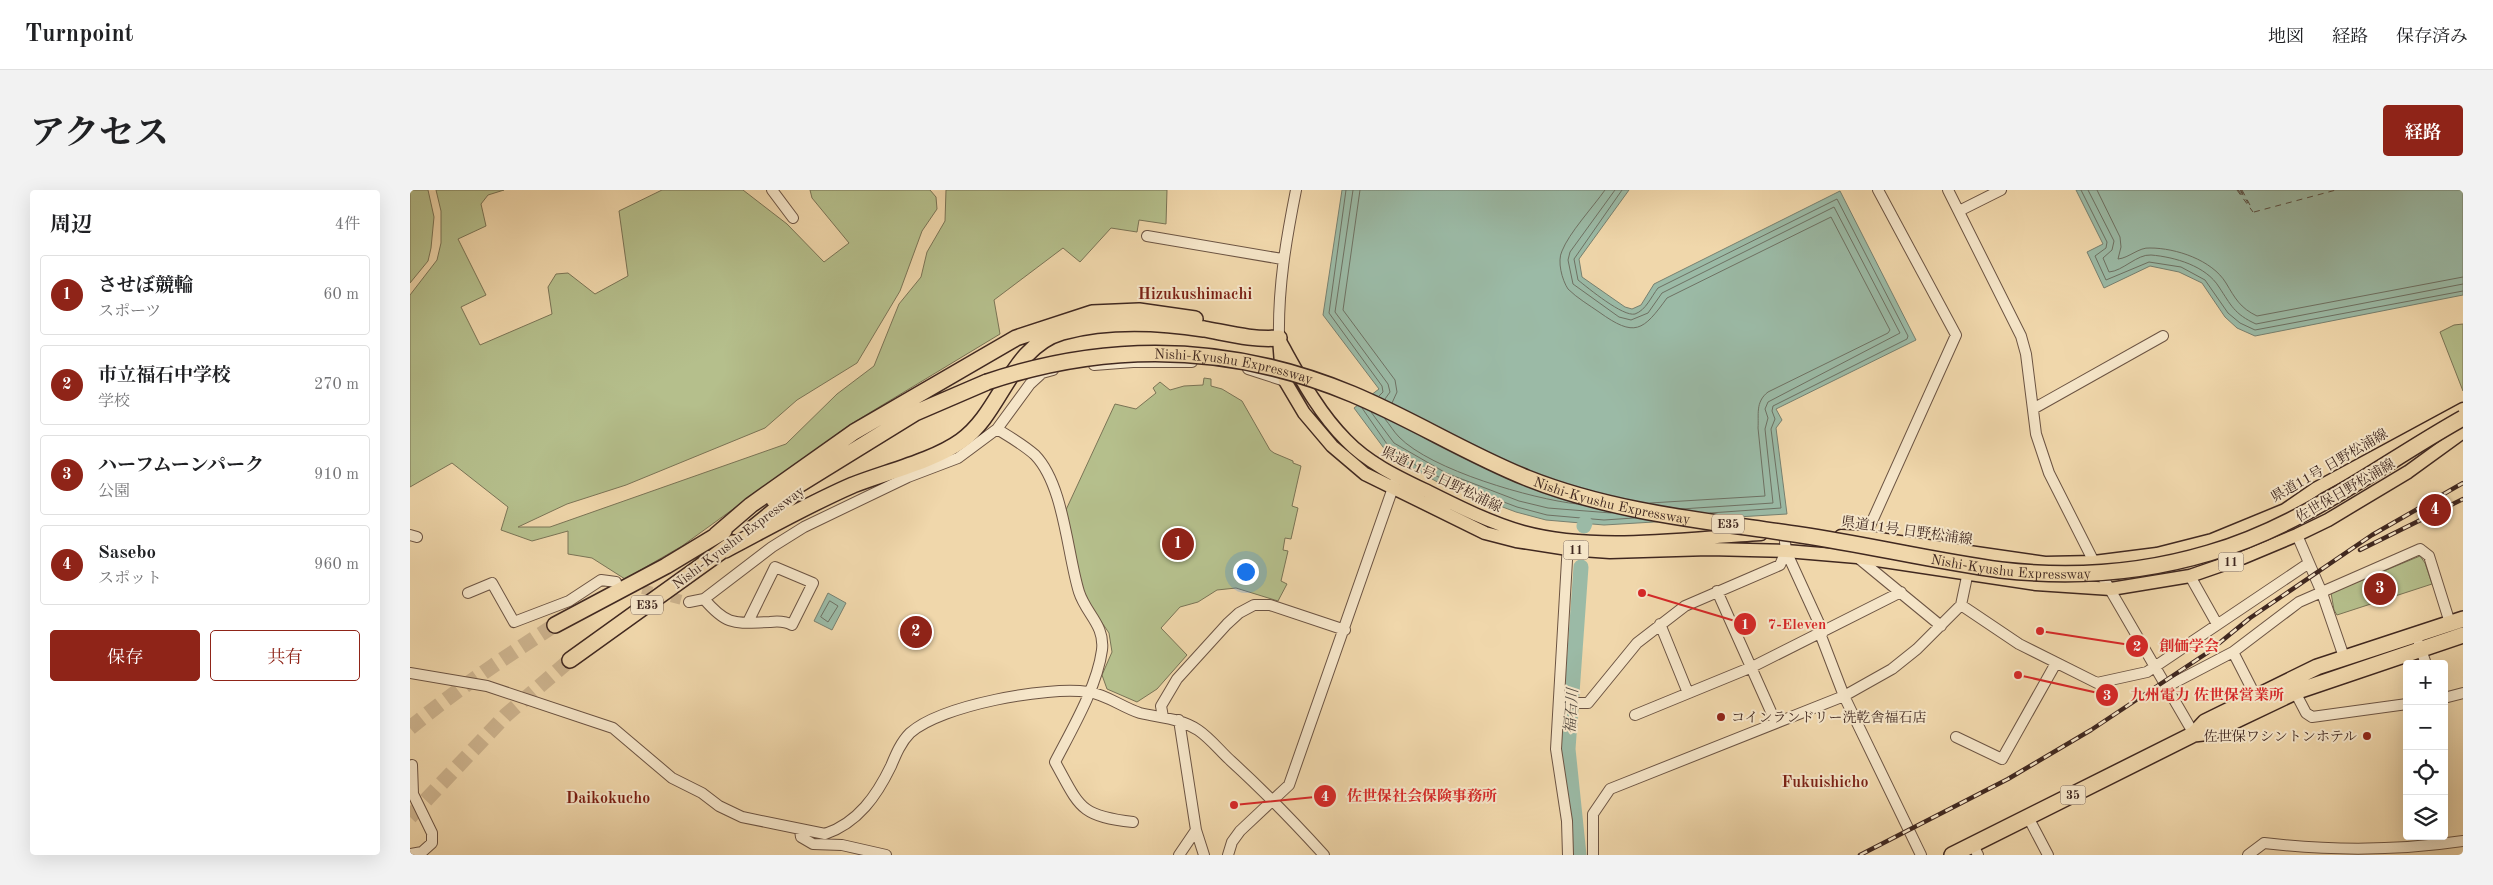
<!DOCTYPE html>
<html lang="ja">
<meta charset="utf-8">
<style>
:root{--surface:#fff;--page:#f2f2f2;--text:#202124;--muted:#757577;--line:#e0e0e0;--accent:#8f2418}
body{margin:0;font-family:"Old Standard TT","Noto Serif JP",serif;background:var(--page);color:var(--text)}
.controls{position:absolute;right:15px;bottom:15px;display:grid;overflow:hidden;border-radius:5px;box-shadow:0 5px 20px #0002}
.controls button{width:45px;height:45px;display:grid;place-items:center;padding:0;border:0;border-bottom:1px solid var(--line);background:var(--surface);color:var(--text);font:25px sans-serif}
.you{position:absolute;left:835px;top:381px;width:18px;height:18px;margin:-12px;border:4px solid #fff;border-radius:50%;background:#1a73e8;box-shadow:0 0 0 8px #1a73e833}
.badge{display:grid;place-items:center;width:32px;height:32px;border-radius:50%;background:var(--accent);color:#fff;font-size:16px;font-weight:700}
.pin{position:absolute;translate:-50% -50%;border:2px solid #fff;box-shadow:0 1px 5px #0006}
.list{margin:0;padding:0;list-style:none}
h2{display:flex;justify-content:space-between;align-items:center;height:65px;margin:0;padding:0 20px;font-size:21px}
h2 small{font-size:16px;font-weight:400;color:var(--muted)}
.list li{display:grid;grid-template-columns:32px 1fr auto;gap:15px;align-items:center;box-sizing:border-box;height:80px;margin:0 10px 10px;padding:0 10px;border:1px solid var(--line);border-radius:5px}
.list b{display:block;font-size:19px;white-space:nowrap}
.list p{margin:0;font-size:16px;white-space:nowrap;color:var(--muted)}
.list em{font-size:16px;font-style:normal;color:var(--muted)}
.actions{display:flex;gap:10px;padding:15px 20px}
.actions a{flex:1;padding:11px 0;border:1px solid var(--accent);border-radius:5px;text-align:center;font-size:18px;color:var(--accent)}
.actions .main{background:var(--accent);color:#fff}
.icon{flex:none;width:28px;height:28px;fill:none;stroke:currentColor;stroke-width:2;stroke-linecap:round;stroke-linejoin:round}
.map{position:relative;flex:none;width:2053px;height:665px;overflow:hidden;border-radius:5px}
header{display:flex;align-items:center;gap:30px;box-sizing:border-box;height:70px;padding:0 25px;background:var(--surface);border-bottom:1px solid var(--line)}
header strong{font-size:24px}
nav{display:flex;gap:28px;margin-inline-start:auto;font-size:18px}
.intro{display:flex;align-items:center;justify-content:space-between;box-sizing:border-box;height:120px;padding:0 30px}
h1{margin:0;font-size:35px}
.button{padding:12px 22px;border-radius:5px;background:var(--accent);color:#fff;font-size:18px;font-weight:700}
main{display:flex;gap:30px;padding:0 30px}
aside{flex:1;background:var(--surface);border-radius:5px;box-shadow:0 5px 20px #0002}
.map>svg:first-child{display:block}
</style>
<header>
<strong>Turnpoint</strong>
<nav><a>地図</a><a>経路</a><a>保存済み</a></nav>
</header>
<div class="intro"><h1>アクセス</h1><a class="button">経路</a></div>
<main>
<aside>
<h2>周辺<small>4件</small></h2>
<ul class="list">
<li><span class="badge">1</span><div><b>させぼ競輪</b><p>スポーツ</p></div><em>60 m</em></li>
<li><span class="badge">2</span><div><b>市立福石中学校</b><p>学校</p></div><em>270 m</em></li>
<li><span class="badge">3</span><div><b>ハーフムーンパーク</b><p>公園</p></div><em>910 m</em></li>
<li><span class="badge">4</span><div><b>Sasebo</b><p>スポット</p></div><em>960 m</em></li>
</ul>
<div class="actions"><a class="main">保存</a><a>共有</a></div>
</aside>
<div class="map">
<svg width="2053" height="665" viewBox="0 0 2053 665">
<rect width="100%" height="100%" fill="#f0d7ab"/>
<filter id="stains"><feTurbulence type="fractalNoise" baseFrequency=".004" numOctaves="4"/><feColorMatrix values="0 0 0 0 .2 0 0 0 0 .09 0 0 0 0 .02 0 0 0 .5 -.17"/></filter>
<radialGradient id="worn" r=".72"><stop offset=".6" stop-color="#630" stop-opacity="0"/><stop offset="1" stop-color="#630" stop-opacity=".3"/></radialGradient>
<!-- green -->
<path fill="#b5bf8c" stroke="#7a7456" d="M0 0H18L24 27 21 58 18 71 0 93Z
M26 0H94L78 5 71 14 76 36 48 49 76 105 51 117 70 155 142 124 138 97 146 84 158 83 185 104 218 86 209 21 252 0H333L377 34 414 72 439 53 402 8 400 0H520L526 7 527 19 512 41 490 101 447 173 387 210 355 238 216 295 157 314 108 337H140L376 254 427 204 464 176 489 114 511 87 517 62 535 31 536 0H757L756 34 729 30 727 42 701 38 670 72 653 58 584 110 590 144 441 234 272 356 215 389 182 368 158 364V341L122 351 91 340 98 317 42 273 0 297V105L27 70 31 53V21Z
M2053 134V201L2030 142 2044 135Z
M794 188 801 189V196L812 199 832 211 860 260 864 263 883 271V273L891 276 882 316 888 318 881 349 875 348 873 360 878 361 871 391 877 394 868 411 826 398 807 400 788 412 770 417 751 438 777 465 747 499 727 512 697 499 692 485 702 462 699 443 678 412 672 398 655 322 705 214 726 219 746 203 743 198 750 192 760 200 774 196 793 195Z
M2010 366 2015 373 2022 394 1927 425 1924 420 1921 403Z"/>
<!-- water -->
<path fill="#9bbaa6" stroke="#778070" d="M932 0H1219L1169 69 1172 87 1215 117 1222 119 1231 115 1244 94 1430 1 1506 150 1366 219 1372 230 1366 238 1377 324 1194 335 1136 330 1106 322 1031 294 988 270 976 261 944 218 969 199 913 125Z
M1666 0H2053V105L1845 146 1827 138 1815 127 1792 93 1769 82 1740 76 1694 98 1677 62 1693 54Z
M418 403 436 413 422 440 404 431Z"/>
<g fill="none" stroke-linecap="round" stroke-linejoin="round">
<!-- shore -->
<path stroke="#6e7163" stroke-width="1" d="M936 0 919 123 972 196 973 202 969 206
M943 0 925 122 978 194 980 202 975 209
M950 0 933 120 985 190 987 202 982 213
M1195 0C1183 17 1159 43 1152 61 1147 71 1152 90 1158 99 1167 108 1179 115 1189 122 1225 148 1233 141 1257 108L1421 27 1480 140 1478 143 1358 202C1345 212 1349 225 1348 238L1355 306 1240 313
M1205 0 1160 62 1158 70 1163 94 1209 127 1221 130 1238 123 1252 103 1424 17 1490 143 1358 212 1355 219 1358 228 1355 239 1363 313 1271 319
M1212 0 1164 69 1168 90C1178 98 1213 127 1225 124 1236 120 1241 107 1248 98L1427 9 1498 146 1497 149 1363 216 1362 221 1365 229 1361 239 1371 318 1300 323
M1671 0 1697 52 1696 58 1685 66 1696 90 1739 72 1771 77 1795 90 1818 123 1830 133 1845 140 2053 101
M1678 0 1704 51 1702 60 1693 68 1699 82C1713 81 1727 64 1741 65 1765 67 1796 76 1809 97 1821 115 1824 124 1846 134L2053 94
M1687 0 1710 47 1711 57 1708 69C1719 68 1729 57 1740 58 1766 58 1802 70 1816 93 1825 108 1830 118 1847 126L2053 87
M952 218 979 257 1010 278 1033 289 1107 317 1137 325 1194 330 1224 328
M961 222 984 253 1036 283 1109 311 1138 318 1201 323
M975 229C980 235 984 242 989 247 1021 280 1122 309 1167 314
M420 411 428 416 418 432 411 427Z"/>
<!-- river -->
<path stroke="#9bbaa6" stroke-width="15" d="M1174 336 1175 333
M1169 665 1158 559 1171 377"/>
<!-- ferry -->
<path stroke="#574c42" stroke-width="1" stroke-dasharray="6 5" stroke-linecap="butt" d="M1827 0 1843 22
M1828 0 1832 5
M1830 0 1838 13
M1831 0 1833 4
M1832 0 1841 17
M1844 22 1926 0"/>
<!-- minor-tunnel -->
<path stroke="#cdb48f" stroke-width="10" stroke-dasharray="10 5" stroke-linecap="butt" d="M218 395 279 412"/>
<!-- highway-tunnel -->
<path stroke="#cdb48f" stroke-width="15" stroke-dasharray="15 8" stroke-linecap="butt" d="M0 538C46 500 95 467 145 435
M0 627 96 525 160 470"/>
<!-- minor casing -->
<g stroke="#6c5443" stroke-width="12">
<path id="minor" d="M362 0 383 28
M1538 0 1611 146 1616 164 1626 244 1639 283 1684 372 1784 544
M1549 21 1591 0
M737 46 872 69
M869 148C868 97 876 50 886 0
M684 175 723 172H782
M838 179 875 191
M1623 219 1753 146
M587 239C600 247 614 255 625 265 654 295 657 363 669 402 676 424 695 435 692 460 687 497 662 539 645 572 670 617 669 626 723 632
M0 345 7 347
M1887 345 1912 403 1934 467
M1455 347 1546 145 1468 0
M1158 353 1146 559 1157 631 1158 665
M1376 361 1413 442 1411 446 1434 506 1511 665
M1447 367 1531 436
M1780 386 1807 434
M1307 401 1366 533
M58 403 82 393 104 432 159 411 191 390 206 392
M294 409C318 437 325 433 360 432 368 431 375 431 382 435L403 393 365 377 338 432
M279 412 294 409 362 357 394 337 498 287 548 268 587 239 620 194 632 183 643 180
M1551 415 1609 454 1687 493 1737 482 1899 373
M1250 434 1278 503
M2009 454 2016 474
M0 483 77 496 203 538 262 588 292 603 309 616 332 627 415 644C448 633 467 605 481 576 486 564 491 552 500 543 532 515 637 496 678 502 696 504 713 518 730 523 751 528 770 528 788 540 800 548 810 561 821 571 854 601 884 632 914 665
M1756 497 1823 462
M1885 502 1896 523 1902 527 1997 514
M1846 507 1823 462 1889 412 2010 359 2019 366 2040 433
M2034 508 2053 503
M1149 513H1178L1227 453 1275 416 1370 375 1376 361 1374 343
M1225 525 1342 477 1491 402
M753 527 751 516 767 489 817 434 829 423 844 415H860L935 440
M769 530 786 640 794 665
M1546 547 1592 569 1646 473
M1618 627 1638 665
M390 640 391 647 403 654 432 655 476 665
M1563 655 1568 665
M0 664 12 662 22 653V643L3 604 2 575
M769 665 786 640
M818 665 822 652 830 641 879 595 985 292
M1183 665V624L1200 599 1434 506 1482 479 1507 459 1551 415 1559 377
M1838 665 1854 653C1922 661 1986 661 2053 651"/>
</g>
<!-- major casing -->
<g stroke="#402820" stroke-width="15">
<path id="major" d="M869 148 871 174 875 191 894 223 922 256 955 284 1075 343 1106 351 1158 359 1200 362 1299 359 1376 361 1447 367 1626 394 1701 399 1780 386 1832 368 1887 345 1918 330 1998 282 2053 242
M871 153C890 187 908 222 936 250 959 274 990 288 1019 302 1049 317 1081 333 1113 342 1187 362 1276 348 1351 344
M1431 346 1455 347 1635 373 1684 372 1747 364 1802 350 1875 320 1907 298 2053 219"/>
</g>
<!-- highway casing -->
<g stroke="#402820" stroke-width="18">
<path id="highway" d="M364 310 505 223 577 192
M343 338 380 308
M306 345 341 315 444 242 606 148 682 123 729 121 785 129
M315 360C357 338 399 314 443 295 476 282 523 271 551 251 592 222 600 157 652 142 697 130 748 132 794 139 821 144 842 150 869 148
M145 435 256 376 314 341
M160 470 323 353
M1784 544 1795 532 1907 477 2053 429
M1542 665 1784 544 1801 542 1885 502 2053 445"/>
</g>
<!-- minor -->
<use href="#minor" stroke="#f5e5c8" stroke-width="10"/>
<!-- major -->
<use href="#major" stroke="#f0d7ab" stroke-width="12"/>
<!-- highway -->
<use href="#highway" stroke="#f0d7ab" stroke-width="15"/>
<!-- rail casing -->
<g stroke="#402820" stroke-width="4.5">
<path id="rail" d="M1950 360 2053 309
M1450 665 1598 589 1681 540 1797 463 1840 428 1962 345 2053 293"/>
</g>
<!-- rail -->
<use href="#rail" stroke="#f5e5c8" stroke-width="2.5" stroke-dasharray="8" stroke-linecap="butt"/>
<!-- highway-bridge casing -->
<g stroke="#402820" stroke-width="18" stroke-linecap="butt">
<g id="highway-bridge">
<path id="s1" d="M577 192C699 151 822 154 942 204 1002 229 1057 264 1117 288 1205 323 1299 331 1391 345 1458 355 1524 371 1591 380 1660 388 1732 383 1799 363 1893 336 1969 275 2053 228"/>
</g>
</g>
<!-- highway-bridge -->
<use href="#highway-bridge" stroke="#f0d7ab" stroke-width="15"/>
</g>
<!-- markers -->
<g fill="#8f2418" stroke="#f5e5c8" stroke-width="2">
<circle cx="1311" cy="527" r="5"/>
<circle cx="1957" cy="546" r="5"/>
</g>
<g text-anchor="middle" stroke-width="4" stroke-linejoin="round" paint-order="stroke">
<!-- shield labels -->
<g fill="#f5e5c8" stroke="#766152" stroke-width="1">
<rect x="1302" y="324.5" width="32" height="19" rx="4"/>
<rect x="1153.5" y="350.5" width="25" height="19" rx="4"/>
<rect x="1808.5" y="362.5" width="25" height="19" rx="4"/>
<rect x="221" y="405.5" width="32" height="19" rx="4"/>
<rect x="1650.5" y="595.5" width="25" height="19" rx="4"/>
</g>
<g font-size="12" font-weight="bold" fill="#402820">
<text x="1318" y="338">E35</text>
<text x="1166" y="364">11</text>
<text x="1821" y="376">11</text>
<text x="237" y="419">E35</text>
<text x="1663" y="609">35</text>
</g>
<!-- street labels -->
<g font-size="14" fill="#402820" stroke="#f5e5c8">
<text dy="5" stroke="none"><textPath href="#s1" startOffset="251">Nishi-Kyushu Expressway</textPath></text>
<text transform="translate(1919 275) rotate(-30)" y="5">県道11号 日野松浦線</text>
<text transform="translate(1032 289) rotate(26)" y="5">県道11号 日野松浦線</text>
<text transform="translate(1935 300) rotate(-30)" y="5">佐世保日野松浦線</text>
<text dy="5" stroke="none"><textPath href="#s1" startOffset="656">Nishi-Kyushu Expressway</textPath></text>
<text transform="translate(1497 340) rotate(8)" y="5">県道11号 日野松浦線</text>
<text transform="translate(328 347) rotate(-37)" y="5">Nishi-Kyushu Expressway</text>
<text dy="5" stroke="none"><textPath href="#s1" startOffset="1061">Nishi-Kyushu Expressway</textPath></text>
</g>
<!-- poi labels -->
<g font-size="14" fill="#402820" stroke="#f5e5c8" text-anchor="start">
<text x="1321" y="532">コインランドリー洗乾舎福石店</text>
<text x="1947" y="551" text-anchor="end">佐世保ワシントンホテル</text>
</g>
<!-- water labels -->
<g font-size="15" font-style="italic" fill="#574c42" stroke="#f5e5c8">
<text transform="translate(1161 521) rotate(-86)" y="5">福石川</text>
</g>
<!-- quarter labels -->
<g font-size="16" font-weight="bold" fill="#7a1f14" stroke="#f5e5c8">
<text x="785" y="109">Hizukushimachi</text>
<text x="1415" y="597">Fukuishicho</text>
<text x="198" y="613">Daikokucho</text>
</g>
</g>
<!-- callouts -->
<path fill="none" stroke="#d62828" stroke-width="2" d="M1232 403L1335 434M1630 441L1727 456M1608 485L1697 505M824 615L915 606"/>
<g fill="#d62828" stroke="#f5e5c8" stroke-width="2">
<circle cx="1232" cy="403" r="5"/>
<circle cx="1630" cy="441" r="5"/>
<circle cx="1608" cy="485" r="5"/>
<circle cx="824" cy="615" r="5"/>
<circle cx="1335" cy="434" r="12"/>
<circle cx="1727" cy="456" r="12"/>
<circle cx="1697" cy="505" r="12"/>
<circle cx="915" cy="606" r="12"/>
</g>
<g font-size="15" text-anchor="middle" font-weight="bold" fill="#fff">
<text x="1335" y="439">1</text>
<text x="1727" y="461">2</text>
<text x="1697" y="510">3</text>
<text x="915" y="611">4</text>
</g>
<g font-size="15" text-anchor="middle" font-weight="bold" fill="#d62828" stroke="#f5e5c8" stroke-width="4" stroke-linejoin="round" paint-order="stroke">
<text x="1387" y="439">7-Eleven</text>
<text x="1779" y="461">創価学会</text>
<text x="1797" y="510">九州電力 佐世保営業所</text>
<text x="1012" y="611">佐世保社会保険事務所</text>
</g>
<rect width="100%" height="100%" filter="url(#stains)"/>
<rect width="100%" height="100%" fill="url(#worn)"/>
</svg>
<div class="controls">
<button>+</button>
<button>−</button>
<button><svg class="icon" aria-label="locate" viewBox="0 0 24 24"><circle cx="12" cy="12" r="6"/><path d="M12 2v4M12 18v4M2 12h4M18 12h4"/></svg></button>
<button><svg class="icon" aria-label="layers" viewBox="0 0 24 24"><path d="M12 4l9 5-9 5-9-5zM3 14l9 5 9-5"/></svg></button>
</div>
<div class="you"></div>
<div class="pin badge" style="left:768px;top:354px">1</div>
<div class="pin badge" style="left:506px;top:442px">2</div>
<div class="pin badge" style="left:1970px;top:399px">3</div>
<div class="pin badge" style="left:2025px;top:320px">4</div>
</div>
</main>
